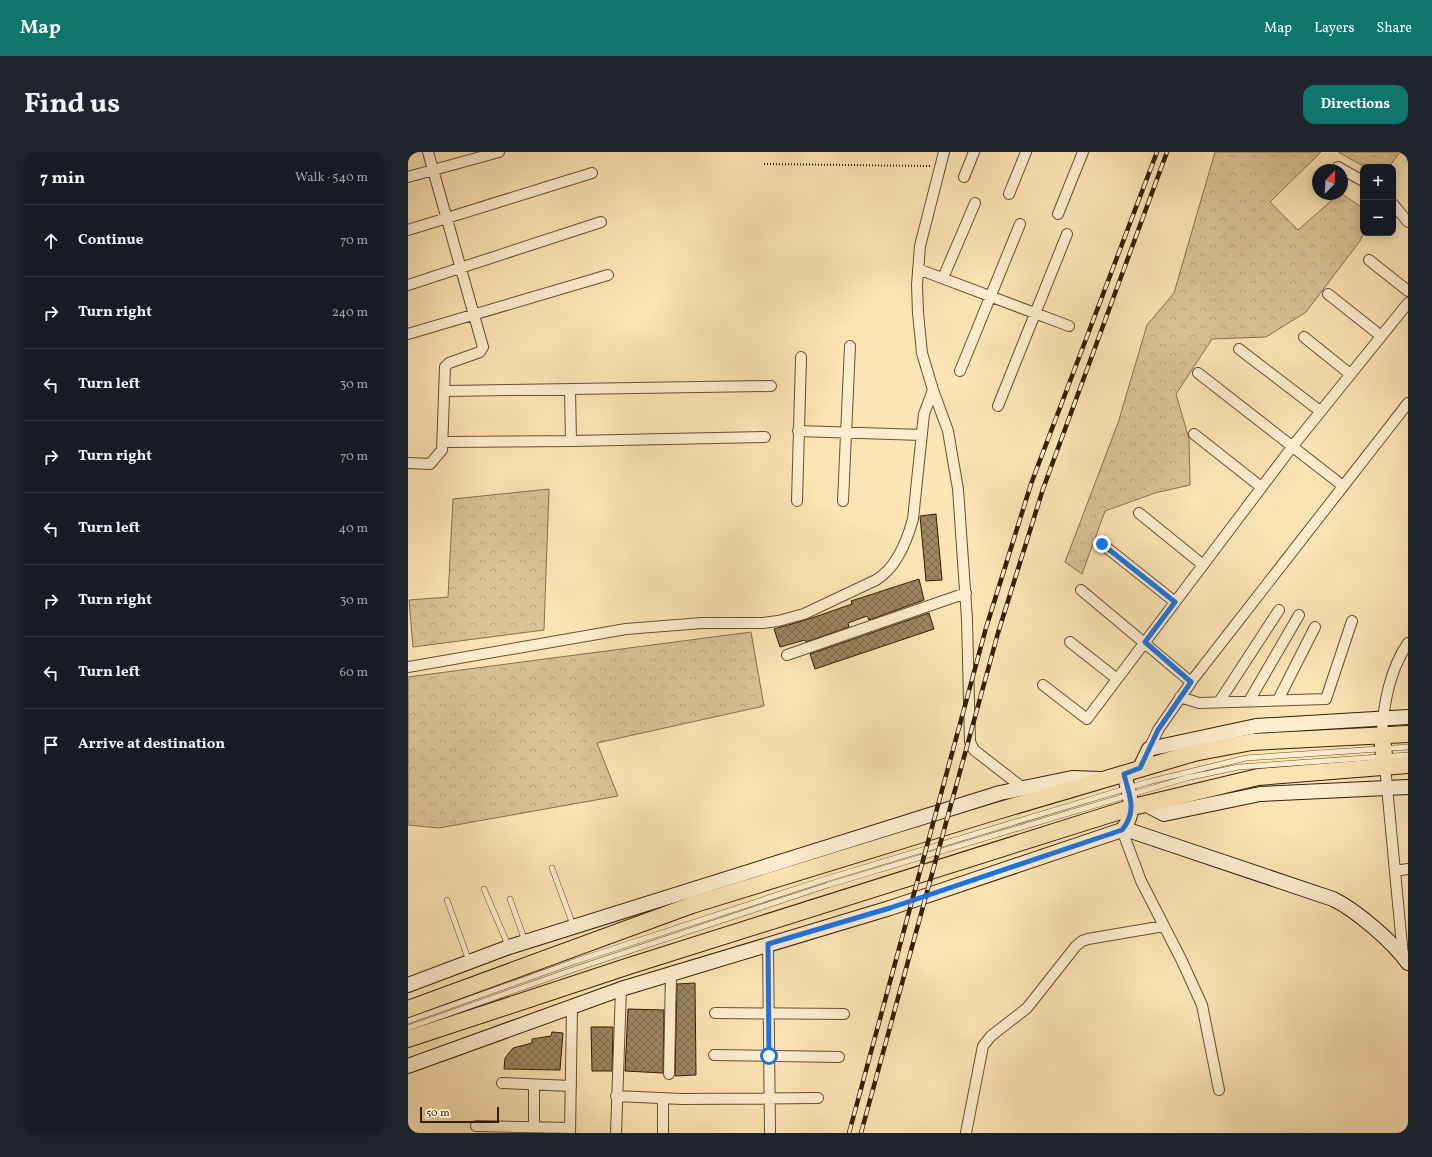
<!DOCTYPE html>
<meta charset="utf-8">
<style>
:root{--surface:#171b24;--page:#20242c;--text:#f1f3f6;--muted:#9ea1a6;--line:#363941;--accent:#0f766e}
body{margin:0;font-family:Vollkorn,serif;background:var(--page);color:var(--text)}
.controls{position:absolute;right:12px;top:12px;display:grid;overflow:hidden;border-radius:8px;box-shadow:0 2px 10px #0003}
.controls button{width:36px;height:36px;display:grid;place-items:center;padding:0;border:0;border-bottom:1px solid var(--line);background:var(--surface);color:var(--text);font:20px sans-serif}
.compass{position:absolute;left:904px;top:12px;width:36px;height:36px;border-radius:50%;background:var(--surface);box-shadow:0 2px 10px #0003;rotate:24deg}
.scale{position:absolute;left:12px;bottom:10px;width:79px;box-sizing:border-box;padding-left:4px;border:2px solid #341f04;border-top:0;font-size:11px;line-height:14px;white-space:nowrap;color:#341f04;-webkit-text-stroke:3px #fdedce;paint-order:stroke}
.stop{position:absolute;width:12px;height:12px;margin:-9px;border:3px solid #1a73e8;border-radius:50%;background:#fff}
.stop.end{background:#1a73e8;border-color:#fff;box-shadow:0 1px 4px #0008}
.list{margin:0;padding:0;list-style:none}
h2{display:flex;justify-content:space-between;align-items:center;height:52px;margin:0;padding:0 16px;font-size:17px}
h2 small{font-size:13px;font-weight:400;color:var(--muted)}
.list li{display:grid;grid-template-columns:26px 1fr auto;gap:12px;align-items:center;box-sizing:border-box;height:72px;padding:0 16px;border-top:1px solid var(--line)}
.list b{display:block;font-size:15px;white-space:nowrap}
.list em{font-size:13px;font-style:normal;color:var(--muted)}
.icon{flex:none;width:22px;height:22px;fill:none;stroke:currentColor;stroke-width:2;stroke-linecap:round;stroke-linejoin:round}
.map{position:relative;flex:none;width:1000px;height:981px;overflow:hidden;border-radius:12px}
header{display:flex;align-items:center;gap:24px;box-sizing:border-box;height:56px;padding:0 20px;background:var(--accent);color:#fff}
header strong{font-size:19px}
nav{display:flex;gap:22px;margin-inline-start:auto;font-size:14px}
.intro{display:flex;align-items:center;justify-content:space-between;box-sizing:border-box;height:96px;padding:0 24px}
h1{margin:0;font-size:28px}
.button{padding:10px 18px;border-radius:12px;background:var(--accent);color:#fff;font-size:14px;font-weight:700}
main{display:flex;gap:24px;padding:0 24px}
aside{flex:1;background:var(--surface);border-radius:12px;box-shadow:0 2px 10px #0003}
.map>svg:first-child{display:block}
</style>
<header>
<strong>Map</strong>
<nav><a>Map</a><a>Layers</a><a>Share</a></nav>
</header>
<div class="intro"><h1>Find us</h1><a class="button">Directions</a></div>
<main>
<aside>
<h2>7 min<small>Walk · 540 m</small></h2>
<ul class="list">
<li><svg class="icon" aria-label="ahead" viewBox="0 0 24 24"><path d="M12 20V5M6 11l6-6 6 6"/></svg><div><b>Continue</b></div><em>70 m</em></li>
<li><svg class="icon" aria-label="right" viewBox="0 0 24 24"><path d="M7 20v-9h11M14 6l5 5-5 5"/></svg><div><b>Turn right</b></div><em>240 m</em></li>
<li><svg class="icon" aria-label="left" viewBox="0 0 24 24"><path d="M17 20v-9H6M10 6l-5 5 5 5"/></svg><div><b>Turn left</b></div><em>30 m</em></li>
<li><svg class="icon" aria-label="right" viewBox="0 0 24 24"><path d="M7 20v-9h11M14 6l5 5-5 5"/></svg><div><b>Turn right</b></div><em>70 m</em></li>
<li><svg class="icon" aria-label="left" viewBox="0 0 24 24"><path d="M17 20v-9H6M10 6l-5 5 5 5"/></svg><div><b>Turn left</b></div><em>40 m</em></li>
<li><svg class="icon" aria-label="right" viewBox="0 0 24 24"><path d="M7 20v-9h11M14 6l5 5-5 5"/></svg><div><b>Turn right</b></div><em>30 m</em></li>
<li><svg class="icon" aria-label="left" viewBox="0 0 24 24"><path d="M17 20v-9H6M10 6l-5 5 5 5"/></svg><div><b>Turn left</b></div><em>60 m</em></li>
<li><svg class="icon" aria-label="arrive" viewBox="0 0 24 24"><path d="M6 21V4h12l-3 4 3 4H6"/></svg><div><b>Arrive at destination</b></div></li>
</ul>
</aside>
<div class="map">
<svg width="1000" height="981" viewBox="0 0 1000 981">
<defs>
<pattern id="forest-crowns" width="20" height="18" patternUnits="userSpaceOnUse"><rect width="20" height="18" fill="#dac396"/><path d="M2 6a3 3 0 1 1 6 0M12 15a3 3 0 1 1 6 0" fill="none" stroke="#bca780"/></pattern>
<pattern id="building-cross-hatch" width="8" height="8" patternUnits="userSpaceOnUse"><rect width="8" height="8" fill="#9c8560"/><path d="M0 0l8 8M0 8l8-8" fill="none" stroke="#806c4d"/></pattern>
</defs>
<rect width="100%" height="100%" fill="#fce4b4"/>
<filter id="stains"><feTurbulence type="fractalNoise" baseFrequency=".005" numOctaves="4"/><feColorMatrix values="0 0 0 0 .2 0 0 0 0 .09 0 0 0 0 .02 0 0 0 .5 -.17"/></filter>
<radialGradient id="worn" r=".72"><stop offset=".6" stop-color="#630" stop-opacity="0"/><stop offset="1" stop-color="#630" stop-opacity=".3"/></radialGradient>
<!-- forest -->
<path fill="url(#forest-crowns)" stroke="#87714d" d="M807 0H913L862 50 890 78 931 42H934L955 56 956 81 952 89 898 160 858 185 804 187 768 242 781 287 782 333 747 341 697 359 674 422 657 410 710 271 739 173 766 141Z
M930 0H992L981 15H957Z
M141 337 136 478 5 495 1 448 40 445 45 347Z
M343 480 356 554 189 591 210 644 31 676 0 673V525Z"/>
<!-- building -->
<path fill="url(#building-cross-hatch)" stroke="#341f04" d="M528 362 534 428 518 429 512 364Z
M511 427 516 448 461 468 459 464 440 471 441 475 398 490 397 488 372 495 366 477 398 468 444 452 443 449Z
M521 461 526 477 407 517 402 502Z
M287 831 288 923 267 924 269 832Z
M220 857 256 858 255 921 217 919Z
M183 875H205L204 919H184Z
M144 880 155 881 152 918 96 917 97 906 105 896 124 891V887L143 884Z"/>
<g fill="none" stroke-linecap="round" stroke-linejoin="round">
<!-- lane casing -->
<g stroke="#665030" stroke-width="6">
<path id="lane" d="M144 716 165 773
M76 737 100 793
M102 747 117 789
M39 748 61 809
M0 869 168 809 418 727 740 630 838 606 1000 595
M0 876 167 817 420 733 778 626 831 615 1000 603"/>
</g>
<!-- street casing -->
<g stroke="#665030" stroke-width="12">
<path id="street" d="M536 0 512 94 509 133 510 161 514 201 525 238 540 279 550 337 559 467 562 590 566 598 615 636
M930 15 955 29
M0 25 91 0
M556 25 566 0
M601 42 618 0
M985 52 1000 70
M650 62 675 0
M0 78 184 21
M961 108 1000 139
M510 117 661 174
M535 126 567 51
M0 133 193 70
M920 142 973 184
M0 182 200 123
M896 185 942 222
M831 197 912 259
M552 219 612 72
M790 221 935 334
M162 238 163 289
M37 239 363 234
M590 254 659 82
M390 279 514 283
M786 282 853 335
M35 290 163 289 357 285
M0 311 22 312 34 298 37 215 41 211 72 200 75 195 20 0
M389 349 393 205
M435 349 442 194
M731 361 795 413
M694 392 767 450
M673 438 783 530
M662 490 709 527
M379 503 558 441
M0 515 218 477 294 471H355L370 469 396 462 468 428C488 416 499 389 505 367L516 262 525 238
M635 533 679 567 884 295 1000 151
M772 545 791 551 918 547 944 469
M870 548 907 475
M841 549 891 463
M811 550 871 458
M974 584C975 553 982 517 1000 491
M741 597 750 578 786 526 1000 251
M977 614 995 804
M714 678 733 729 773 807 794 853 811 938
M987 719 1000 717
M360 792 362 981
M307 861 436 862
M306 903 431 905
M261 922 263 821
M94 931 163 934
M126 933V975
M208 944 274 947 410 946
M255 946V981
M68 974 162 976
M162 981 164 855
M208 981 213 837
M558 981 575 894 583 884 619 856 668 794 674 789 680 787 756 774"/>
</g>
<!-- secondary casing -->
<g stroke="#341f04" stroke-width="16">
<path id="secondary" d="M732 616 741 597 848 574 1000 565
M737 652 756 662 852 642 1000 635
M714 678 723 679 925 747C948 758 985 790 1000 811
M0 833 101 795 592 641 664 626 693 627
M0 914 213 837 482 756 714 678C730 659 721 643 716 622"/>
</g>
<!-- primary casing -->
<g stroke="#341f04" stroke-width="18">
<path id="primary" d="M974 584 977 614
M0 857 284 753 586 660 786 601 844 590 1000 582
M0 887 221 814 725 655 850 625 1000 613"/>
</g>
<!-- path -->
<path stroke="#341f04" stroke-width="2" stroke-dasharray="1 2" stroke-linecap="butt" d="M356 12 523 14"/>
<!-- lane -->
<use href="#lane" stroke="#fdedce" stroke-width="5"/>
<!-- street -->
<use href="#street" stroke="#fdedce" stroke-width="10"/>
<!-- secondary -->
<use href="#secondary" stroke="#fdedce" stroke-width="14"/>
<!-- primary -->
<use href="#primary" stroke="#fce4b4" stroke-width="16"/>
<!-- rail casing -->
<g stroke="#341f04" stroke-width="4.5">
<path id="rail" d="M441 981 578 476 623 332 749 0
M453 981 590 481 635 337 759 0"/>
</g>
<!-- rail -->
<use href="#rail" stroke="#fdedce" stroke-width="3" stroke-dasharray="9" stroke-linecap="butt"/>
</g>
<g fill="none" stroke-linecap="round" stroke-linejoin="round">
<!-- route -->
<path stroke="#1a73e8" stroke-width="5" d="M361 904 360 792 482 756 714 678C730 659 721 643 716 622L732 616 750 578 783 530 737 490 767 450 694 392"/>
</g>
<rect width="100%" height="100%" filter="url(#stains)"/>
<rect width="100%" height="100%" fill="url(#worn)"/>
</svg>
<div class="controls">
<button>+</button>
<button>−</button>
</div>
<svg class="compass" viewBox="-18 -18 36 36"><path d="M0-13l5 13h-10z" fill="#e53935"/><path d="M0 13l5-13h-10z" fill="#9ea1a6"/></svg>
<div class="scale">50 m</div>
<div class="stop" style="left:361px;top:904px"></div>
<div class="stop end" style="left:694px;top:392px"></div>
</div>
</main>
